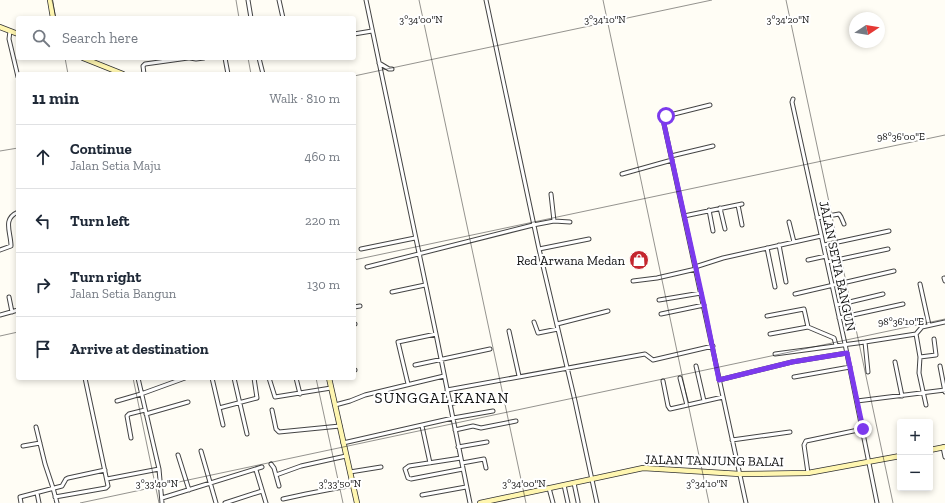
<!DOCTYPE html>
<meta charset="utf-8">
<style>
:root{--surface:#fff;--page:#f6f6f7;--text:#1f2937;--muted:#747a83;--line:#e0e1e3}
body{margin:0;font-family:"Zilla Slab",serif;background:var(--page);color:var(--text)}
.controls{position:absolute;right:12px;bottom:12px;display:grid;overflow:hidden;border-radius:4px;box-shadow:0 2px 6px #0003}
.controls button{width:36px;height:36px;display:grid;place-items:center;padding:0;border:0;border-bottom:1px solid var(--line);background:var(--surface);color:var(--text);font:20px sans-serif}
.compass{position:absolute;left:849px;top:12px;width:36px;height:36px;border-radius:50%;background:var(--surface);box-shadow:0 2px 6px #0003;rotate:78deg}
.stop{position:absolute;width:12px;height:12px;margin:-9px;border:3px solid #7c3aed;border-radius:50%;background:#fff}
.stop.end{background:#7c3aed;border-color:#fff;box-shadow:0 1px 4px #0008}
.list{margin:0;padding:0;list-style:none}
h2{display:flex;justify-content:space-between;align-items:center;height:52px;margin:0;padding:0 16px;font-size:17px}
h2 small{font-size:13px;font-weight:400;color:var(--muted)}
.list li{display:grid;grid-template-columns:26px 1fr auto;gap:12px;align-items:center;box-sizing:border-box;height:64px;padding:0 16px;border-top:1px solid var(--line)}
.list b{display:block;font-size:15px;white-space:nowrap}
.list p{margin:0;font-size:13px;white-space:nowrap;color:var(--muted)}
.list em{font-size:13px;font-style:normal;color:var(--muted)}
.icon{flex:none;width:22px;height:22px;fill:none;stroke:currentColor;stroke-width:2;stroke-linecap:round;stroke-linejoin:round}
.map{position:relative;flex:none;width:945px;height:503px;overflow:hidden}
.search{position:absolute;background:var(--surface);box-shadow:0 2px 6px #0003;left:16px;top:16px;width:340px;height:44px;display:flex;align-items:center;gap:10px;box-sizing:border-box;padding:0 14px;border-radius:4px;color:var(--muted);font-size:15px}
.panel{position:absolute;background:var(--surface);box-shadow:0 2px 6px #0003;left:16px;top:72px;width:340px;height:308px;border-radius:4px}
.map>svg:first-child{display:block}
</style>
<div class="map">
<svg width="945" height="503" viewBox="0 0 945 503">
<rect width="100%" height="100%" fill="#fffdf5"/>
<g fill="none" stroke-linecap="round" stroke-linejoin="round">
<!-- street casing -->
<g stroke="#444" stroke-width="5">
<path id="street" d="M248 0 251 18
M279 0 283 18
M366 0 436 334 470 503
M486 0 539 249 575 401 597 503
M10 31 9 39 18 77
M354 34 372 31
M190 58 196 59 204 58
M225 58 228 74
M259 58 263 74
M379 63 389 69H392
M144 74 143 66 145 64 188 58
M793 99 792 102 845 344 877 503
M710 105 666 116 663 119 664 124 746 503
M671 156 713 146
M622 174 672 160
M551 194 554 221
M738 205 742 225
M720 208 725 229
M709 210 713 231
M684 216 742 204
M817 218 839 214 841 217 844 224
M789 222 794 242
M779 245 786 282
M824 245 889 231
M767 248 775 287
M361 249 415 238
M539 249 589 239
M0 250 11 246C11 232 2 219 18 212
M808 260 826 256
M827 262 888 249
M367 267 533 225 554 221 570 222
M695 267 723 258 821 236
M944 278 945 281
M633 281 657 278 696 269
M920 284 929 325
M392 292 425 285
M795 294 894 271
M9 297 12 312
M659 300 701 293
M837 305 883 294
M354 307 360 306
M661 314 704 305
M0 315 18 310
M767 316 804 309 808 327 834 338 836 345
M839 318 903 304
M534 322 538 333 558 329
M354 324H355
M557 324 608 311
M509 331 519 376
M770 334 808 327
M916 334 922 327 945 322
M865 342 868 372
M775 354 865 342 916 334 920 357 936 355 934 339
M920 357 919 373 926 405
M895 362 902 396
M415 365 490 349
M696 366 704 401
M940 366 945 392
M354 370H355
M794 377 850 367
M138 378 159 469 162 503
M212 378 223 425
M234 378 247 434
M269 378 275 397 331 388
M296 378 300 394
M680 378 687 405
M719 380 792 362 847 353
M663 381 668 406 670 409 723 397
M408 384 398 342 436 334
M447 390 645 354 653 360 713 346
M117 401 141 394 185 378
M857 401 945 390
M450 404 457 402
M335 405 350 401 365 395 444 376
M219 408 257 398 254 378
M272 410 276 429 279 432 340 426
M146 414 188 402
M422 426 430 463
M36 427 45 464 53 488 57 503
M455 430 473 426 481 428 516 421
M131 438 127 416 129 414 145 410
M732 440 790 432
M343 443 453 418 493 411
M23 446 40 443
M458 447 487 442
M943 447 945 457
M201 451 216 503
M178 455 189 490
M461 458 409 466 405 469 408 478 411 479 463 469
M462 463 484 459 486 468
M271 464 274 468 279 486
M256 470 266 503
M350 472 381 467
M808 473 804 445 806 441 863 429
M276 475 301 466 346 456
M107 479 159 469
M574 483 578 502
M564 485 568 503
M549 488 553 503
M37 493 39 503
M422 495 466 487
M55 497 106 488 108 486 85 378
M162 498 262 467
M283 499 306 494 353 485
M21 503 20 497 62 486 66 479 68 478 105 470
M225 503 262 491"/>
</g>
<!-- secondary casing -->
<g stroke="#333" stroke-width="6">
<path id="secondary" d="M50 0 53 18
M0 27 18 34
M83 58 123 74
M329 378 357 503
M930 450 945 447
M480 503 643 468 740 474 808 473 900 456"/>
</g>
<!-- street -->
<use href="#street" stroke="#fff" stroke-width="3"/>
<!-- secondary -->
<use href="#secondary" stroke="#fff6b0" stroke-width="4.5"/>
</g>
<g fill="none" stroke-linecap="round" stroke-linejoin="round">
<!-- route -->
<path stroke="#7c3aed" stroke-width="5" d="M666 116 663 118 664 124 704 305 719 380 792 362 847 353 863 429"/>
</g>
<!-- ticks -->
<path fill="none" stroke="#111" stroke-width="1" stroke-opacity="0.45" d="M52 0 56 18M236 0 239 18M419 0 526 503M603 0 709 503M786 0 893 503M65 58 68 74M248 58 251 74M354 76 712 0M0 151 18 148M354 260 945 135M0 336 18 332M133 378 159 503M316 378 343 503M80 503 945 319"/>
<!-- icons -->
<defs>
<g id="shop-disc" transform="scale(1)"><circle r="9.5" fill="#c4262e" stroke="#fff"/><path d="M-5-2.5h2.3a2.7 3.5 0 0 1 5.4 0H5L5.5 6h-11ZM-1.5-2.5h3a1.5 2.3 0 0 0-3 0Z" fill="#fff"/></g>
</defs>
<g fill-rule="evenodd">
<use href="#shop-disc" x="639" y="260"/>
</g>
<g text-anchor="middle" stroke-width="4" stroke-linejoin="round" paint-order="stroke">
<!-- poi labels -->
<g font-size="13" fill="#111" stroke="#fff" text-anchor="end">
<text x="625" y="265">Red Arwana Medan</text>
</g>
<!-- street labels -->
<g font-size="13" fill="#111" stroke="#fff">
<text transform="translate(838 266) rotate(78)" y="5">JALAN SETIA BANGUN</text>
<text transform="translate(714 460) rotate(1)" y="5">JALAN TANJUNG BALAI</text>
</g>
<!-- quarter labels -->
<g font-size="15" letter-spacing="1" fill="#111" stroke="#fff">
<text x="442" y="403">SUNGGAL KANAN</text>
</g>
</g>
<g font-size="10" text-anchor="middle" fill="#111" stroke="#fff" stroke-width="4" stroke-linejoin="round" paint-order="stroke">
<text x="421" y="23">3°34'00"N</text>
<text x="605" y="23">3°34'10"N</text>
<text x="788" y="23">3°34'20"N</text>
<text x="901" y="140">98°36'00"E</text>
<text x="901" y="325">98°36'10"E</text>
<text x="157" y="487">3°33'40"N</text>
<text x="340" y="487">3°33'50"N</text>
<text x="524" y="487">3°34'00"N</text>
<text x="707" y="487">3°34'10"N</text>
</g>
</svg>
<div class="controls">
<button>+</button>
<button>−</button>
</div>
<svg class="compass" viewBox="-18 -18 36 36"><path d="M0-13l5 13h-10z" fill="#e53935"/><path d="M0 13l5-13h-10z" fill="#747a83"/></svg>
<div class="stop" style="left:666px;top:116px"></div>
<div class="stop end" style="left:863px;top:429px"></div>
<div class="search"><svg class="icon" aria-label="search" viewBox="0 0 24 24"><circle cx="10" cy="10" r="6"/><path d="M15 15l6 6"/></svg>Search here</div>
<section class="panel">
<h2>11 min<small>Walk · 810 m</small></h2>
<ul class="list">
<li><svg class="icon" aria-label="ahead" viewBox="0 0 24 24"><path d="M12 20V5M6 11l6-6 6 6"/></svg><div><b>Continue</b><p>Jalan Setia Maju</p></div><em>460 m</em></li>
<li><svg class="icon" aria-label="left" viewBox="0 0 24 24"><path d="M17 20v-9H6M10 6l-5 5 5 5"/></svg><div><b>Turn left</b></div><em>220 m</em></li>
<li><svg class="icon" aria-label="right" viewBox="0 0 24 24"><path d="M7 20v-9h11M14 6l5 5-5 5"/></svg><div><b>Turn right</b><p>Jalan Setia Bangun</p></div><em>130 m</em></li>
<li><svg class="icon" aria-label="arrive" viewBox="0 0 24 24"><path d="M6 21V4h12l-3 4 3 4H6"/></svg><div><b>Arrive at destination</b></div></li>
</ul>
</section>
</div>
